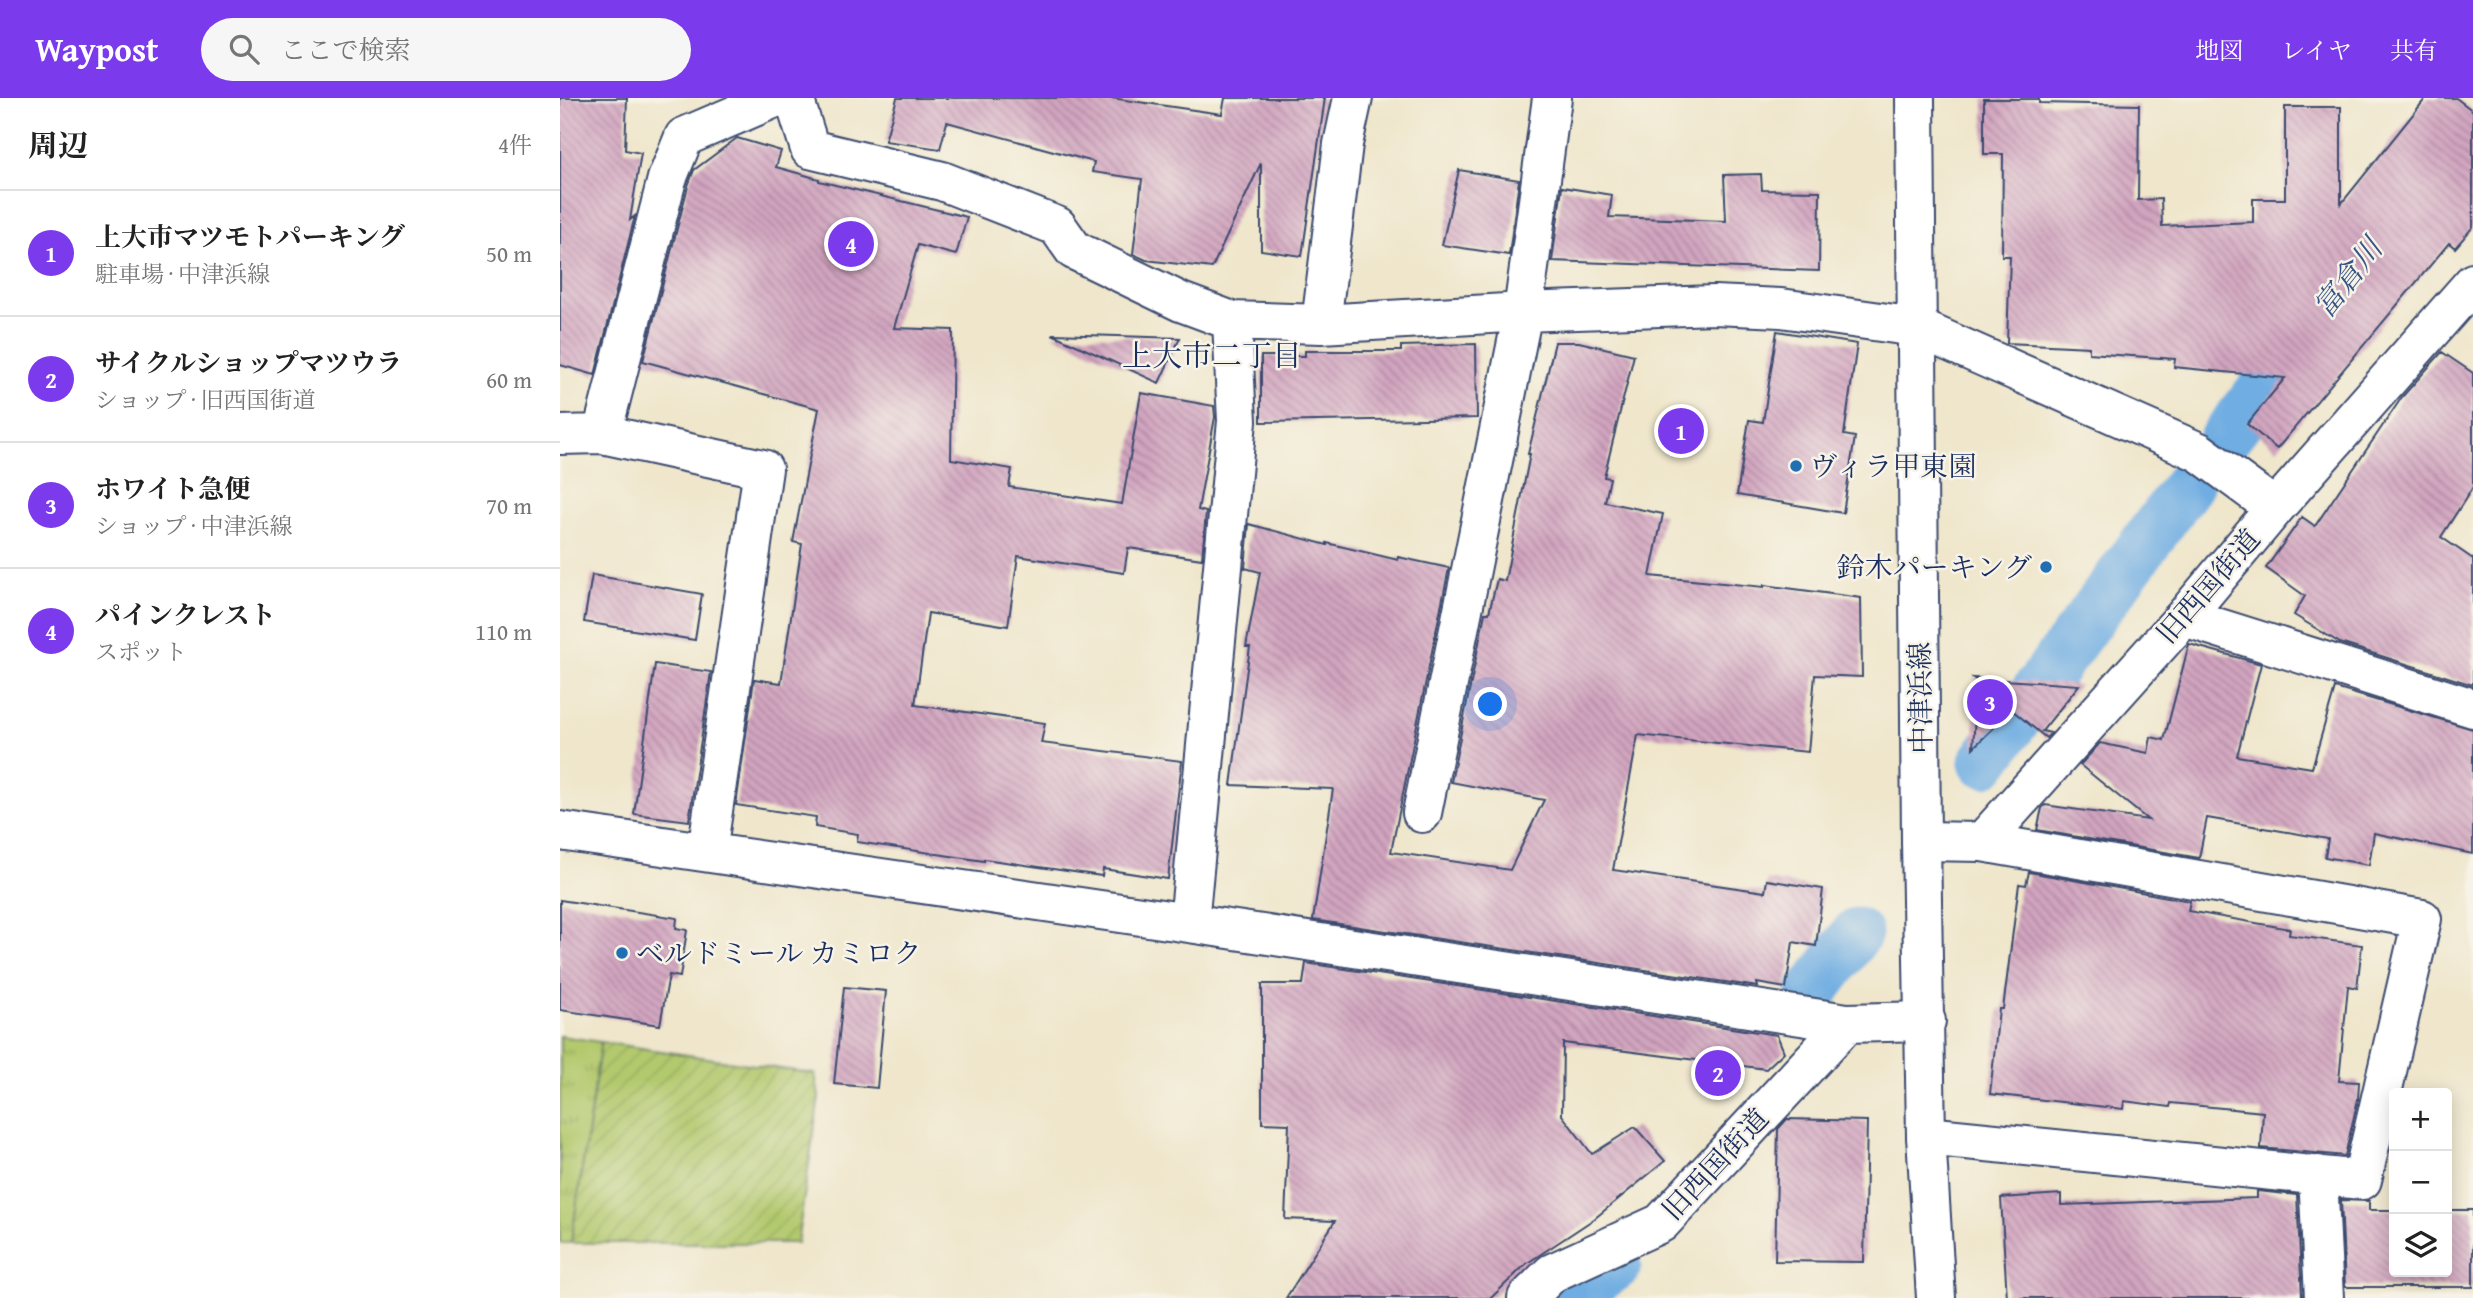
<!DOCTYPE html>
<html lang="ja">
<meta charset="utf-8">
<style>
:root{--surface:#fff;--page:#f6f6f6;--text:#222;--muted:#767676;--line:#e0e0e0;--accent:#7c3aed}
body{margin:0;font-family:"Gentium Book Plus","Noto Serif JP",serif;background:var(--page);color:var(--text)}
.controls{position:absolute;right:21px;bottom:21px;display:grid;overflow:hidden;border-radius:7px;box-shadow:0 4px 18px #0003}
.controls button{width:63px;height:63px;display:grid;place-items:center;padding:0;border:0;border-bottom:2px solid var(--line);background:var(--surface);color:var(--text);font:35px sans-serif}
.you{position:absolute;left:931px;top:607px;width:24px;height:24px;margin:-18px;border:5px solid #fff;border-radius:50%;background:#1a73e8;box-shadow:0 0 0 10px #1a73e833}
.badge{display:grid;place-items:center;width:46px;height:46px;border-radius:50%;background:var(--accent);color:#fff;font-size:23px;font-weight:700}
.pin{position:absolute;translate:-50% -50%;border:4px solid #fff;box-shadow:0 2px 7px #0006}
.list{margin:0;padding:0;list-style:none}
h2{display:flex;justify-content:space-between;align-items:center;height:91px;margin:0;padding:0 28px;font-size:30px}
h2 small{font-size:23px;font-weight:400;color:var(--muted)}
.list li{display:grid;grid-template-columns:46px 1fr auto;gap:21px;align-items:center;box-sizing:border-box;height:126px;padding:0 28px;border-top:2px solid var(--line)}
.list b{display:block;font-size:26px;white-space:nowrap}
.list p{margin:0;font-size:23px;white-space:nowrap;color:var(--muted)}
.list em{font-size:23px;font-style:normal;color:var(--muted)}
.icon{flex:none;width:38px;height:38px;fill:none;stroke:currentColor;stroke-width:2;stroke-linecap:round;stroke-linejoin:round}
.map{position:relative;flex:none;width:1913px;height:1200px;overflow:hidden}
header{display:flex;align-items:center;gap:42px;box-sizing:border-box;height:98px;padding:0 35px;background:var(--accent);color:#fff}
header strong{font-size:33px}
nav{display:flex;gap:38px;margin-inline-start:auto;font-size:24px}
.search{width:490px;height:63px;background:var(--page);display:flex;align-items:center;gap:18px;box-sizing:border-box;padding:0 24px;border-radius:38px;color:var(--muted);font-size:26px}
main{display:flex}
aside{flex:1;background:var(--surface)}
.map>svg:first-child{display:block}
</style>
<header>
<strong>Waypost</strong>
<div class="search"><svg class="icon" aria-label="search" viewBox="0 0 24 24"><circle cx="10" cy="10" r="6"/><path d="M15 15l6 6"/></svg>ここで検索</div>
<nav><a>地図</a><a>レイヤ</a><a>共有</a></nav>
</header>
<main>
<aside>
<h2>周辺<small>4件</small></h2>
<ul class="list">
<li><span class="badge">1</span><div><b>上大市マツモトパーキング</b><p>駐車場 · 中津浜線</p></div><em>50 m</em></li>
<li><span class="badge">2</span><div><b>サイクルショップマツウラ</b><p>ショップ · 旧西国街道</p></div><em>60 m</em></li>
<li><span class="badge">3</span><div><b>ホワイト急便</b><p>ショップ · 中津浜線</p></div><em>70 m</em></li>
<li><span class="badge">4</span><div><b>パインクレスト</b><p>スポット</p></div><em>110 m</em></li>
</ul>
</aside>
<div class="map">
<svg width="1913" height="1200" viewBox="0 0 1913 1200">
<defs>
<pattern id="park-tufts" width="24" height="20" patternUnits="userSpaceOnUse" patternTransform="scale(1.75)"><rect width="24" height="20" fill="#b3c96d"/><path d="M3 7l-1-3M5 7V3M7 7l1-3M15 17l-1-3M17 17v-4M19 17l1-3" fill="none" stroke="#99ad61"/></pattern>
<pattern id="garden-furrows" width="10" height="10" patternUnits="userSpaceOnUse" patternTransform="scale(1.75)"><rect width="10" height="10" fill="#b3c96d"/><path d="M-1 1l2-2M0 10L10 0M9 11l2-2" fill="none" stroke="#99ad61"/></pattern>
<pattern id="building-back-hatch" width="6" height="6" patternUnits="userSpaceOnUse" patternTransform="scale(1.75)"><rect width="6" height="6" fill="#d2a4bf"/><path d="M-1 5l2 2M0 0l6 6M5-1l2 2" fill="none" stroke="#aa869e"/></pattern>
</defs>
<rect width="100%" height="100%" fill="#f7f3e8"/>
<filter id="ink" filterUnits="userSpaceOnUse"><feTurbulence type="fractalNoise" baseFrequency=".0143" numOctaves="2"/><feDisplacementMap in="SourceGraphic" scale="14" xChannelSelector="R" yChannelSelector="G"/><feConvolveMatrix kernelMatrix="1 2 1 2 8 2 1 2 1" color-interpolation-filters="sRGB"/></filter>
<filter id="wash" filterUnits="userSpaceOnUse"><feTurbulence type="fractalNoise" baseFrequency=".00686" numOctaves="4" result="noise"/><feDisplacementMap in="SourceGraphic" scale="28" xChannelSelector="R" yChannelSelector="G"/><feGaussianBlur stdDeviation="1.57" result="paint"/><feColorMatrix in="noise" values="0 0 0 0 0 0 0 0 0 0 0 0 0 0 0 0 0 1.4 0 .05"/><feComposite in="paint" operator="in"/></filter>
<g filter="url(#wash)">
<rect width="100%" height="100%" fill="#efe6cb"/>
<!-- park -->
<path fill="url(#park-tufts)" stroke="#677c66" stroke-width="2" d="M0 938 41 944 11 1145H0Z"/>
<!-- garden -->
<path fill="url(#garden-furrows)" stroke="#677c66" stroke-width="2" d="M41 944 255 976 259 999 237 1145H11Z"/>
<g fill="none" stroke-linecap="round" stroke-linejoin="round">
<!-- canal -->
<path stroke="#70ade2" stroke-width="51" d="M1664 341 1756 223
M1424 664 1628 387
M1252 894 1297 835
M1009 1200 1056 1167"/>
</g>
<g id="blocks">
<!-- building -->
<path fill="url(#building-back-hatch)" d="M0 0H67L65 52 81 55 70 122 75 118 35 277 0 267Z
M337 0H551L662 16 665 0H765L742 158 701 152V65L652 170 586 162 573 156 582 81 532 74 534 64 387 24 380 51 325 43Z
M1866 0H1896L1913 13V129L1895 150 1889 145 1717 351 1687 326 1725 280 1614 269 1615 261 1529 255V249L1447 245 1450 158H1442L1443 56H1424V1H1479V5L1579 7 1578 102 1601 101 1602 128 1693 124V101H1725V9H1781V106Z
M177 40 221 53 216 69 259 81V83L407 119 396 157 358 147 334 230 393 232 391 361 452 371 449 389 562 406 581 295 654 308 655 319 638 412 646 414 642 461 568 450 564 475 458 458 448 528 368 515 355 607 485 625 481 645 622 663 608 781 543 771 542 778 424 761V763L297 744 298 736 255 729 256 719 176 707 194 581 221 585 242 446 233 444 259 311 83 263 128 88 134 72Z
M899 72 959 82 949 157 882 147Z
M1201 76 1202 92 1260 93 1259 173 992 163 1002 89 1052 97 1049 119 1166 123 1164 77Z
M1217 233 1297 246 1284 337 1295 339 1283 415 1177 397 1189 322 1203 324Z
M492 236H493L620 240 599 285Z
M995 244H1019L1074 257 1044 379 1050 380 1045 404 1103 416 1090 478 1204 489V487L1301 500 1302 579 1255 577 1248 654 1078 637 1053 772 1205 794 1207 782 1263 791 1256 848 1233 844 1226 890 1197 885 1198 889 753 822 773 691 671 687 690 549H686L700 474 685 470 689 426 767 447V445L838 462V459L889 470 831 754 950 772 984 702 891 684 925 515H929L937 481 945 483 970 356H968Z
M916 246 917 320 701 324V258H745V253H841V248Z
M1882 254 1913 275V389L1881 439 1913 461V587L1780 545 1734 517 1745 498 1706 470 1742 419 1755 428 1842 299Z
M32 477 142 496 135 542 24 524Z
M1629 546 1701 566 1677 658 1752 670 1775 590 1913 631V756L1814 735 1809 767 1765 759 1768 741 1647 720 1639 760 1477 732 1482 710 1485 707 1588 722 1520 667 1540 645 1588 655 1591 639 1604 642Z
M95 566 151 574 129 723 74 716Z
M1413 580 1519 587 1482 633 1491 635 1486 640 1452 612 1413 650 1417 583Z
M1469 774 1630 803 1628 813 1730 831 1729 837 1802 847 1797 890 1788 888 1779 983 1799 984 1798 1001 1785 1058 1701 1050 1703 1014 1611 1005 1610 1009 1564 1003 1563 1011 1430 996 1439 911H1443L1459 786 1466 787Z
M0 802 117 820 116 830 127 832 120 879 109 877 100 927 0 912Z
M746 865 1217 937 1224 954 1206 971 1003 945 1002 1017 1032 1056 1075 1029 1105 1063 1034 1121 966 1166 931 1200H726L775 1123 725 1121 729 1026 702 1025V886H743Z
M284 889 326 893 317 990 274 986Z
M1227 1021 1307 1023 1304 1164 1215 1163 1218 1031Z
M1697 1093 1737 1097 1742 1200H1447L1441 1100 1501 1096V1107L1697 1100Z
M1781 1102 1809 1103V1112H1834V1174H1887V1112H1913V1189H1785Z"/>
</g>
</g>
<g filter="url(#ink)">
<use href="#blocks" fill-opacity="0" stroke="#3b4a6e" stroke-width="2"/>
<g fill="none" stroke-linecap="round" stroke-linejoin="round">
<!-- street casing -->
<g stroke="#3b4a6e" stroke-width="42">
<path id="street" d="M234 0 250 51 382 83 497 128 514 152 621 204 672 223 761 226 963 214 1154 207 1221 210 1356 229 1639 354 1715 410
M761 226 783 46 793 0
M42 336 203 371 147 754
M0 337 42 336 107 81 124 39 215 0
M1624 519 1913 610
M862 715 963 214 992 0
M0 733 629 825 1287 925 1366 923
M1361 743 1422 744 1624 519 1715 410 1913 185
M629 825 677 323 672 223
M1366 1038 1802 1082 1862 821 1422 744
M1758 1077 1764 1200
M967 1200 992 1175 1101 1125 1287 925"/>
</g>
<!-- secondary casing -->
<g stroke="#3b4a6e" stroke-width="42">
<path id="secondary" d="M1355 0 1361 743 1366 1038 1376 1200"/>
</g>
<!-- street -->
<use href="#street" stroke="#fff" stroke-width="38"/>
<!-- secondary -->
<use href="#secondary" stroke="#fff" stroke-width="38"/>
</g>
</g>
<!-- markers -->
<g fill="#1f6fb2" stroke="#f7f3e8" stroke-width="2.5">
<circle cx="1236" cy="368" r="7"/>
<circle cx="1486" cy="469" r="7"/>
<circle cx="62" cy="855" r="7"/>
</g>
<g text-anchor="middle" stroke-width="5" stroke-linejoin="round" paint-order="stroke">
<!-- poi labels -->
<g font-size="28" fill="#1b2f5e" stroke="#f7f3e8" text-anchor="start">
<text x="1250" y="378">ヴィラ甲東園</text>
<text x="1472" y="479" text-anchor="end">鈴木パーキング</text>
<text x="76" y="865">ベルドミール カミロク</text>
</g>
<!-- street labels -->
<g font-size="28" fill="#1b2f5e" stroke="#f7f3e8">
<text transform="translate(1648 488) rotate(-49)" y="10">旧西国街道</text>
<text transform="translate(1360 600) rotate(-91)" y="10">中津浜線</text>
<text transform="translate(1155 1066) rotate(-47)" y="10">旧西国街道</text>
</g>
<!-- water labels -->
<g font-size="30" font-style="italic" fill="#355586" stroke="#f7f3e8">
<text transform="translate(1788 180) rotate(-52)" y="10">富倉川</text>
</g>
<!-- neighbourhood labels -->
<g font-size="30" fill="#1b2f5e" stroke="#f7f3e8">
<text x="652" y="268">上大市二丁目</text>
</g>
</g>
</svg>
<div class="controls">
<button>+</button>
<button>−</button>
<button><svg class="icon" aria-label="layers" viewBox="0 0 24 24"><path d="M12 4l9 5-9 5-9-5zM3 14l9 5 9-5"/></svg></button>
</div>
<div class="you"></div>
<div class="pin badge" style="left:1121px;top:333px">1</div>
<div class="pin badge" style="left:1158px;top:975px">2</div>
<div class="pin badge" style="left:1430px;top:604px">3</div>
<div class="pin badge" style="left:291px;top:146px">4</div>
</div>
</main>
